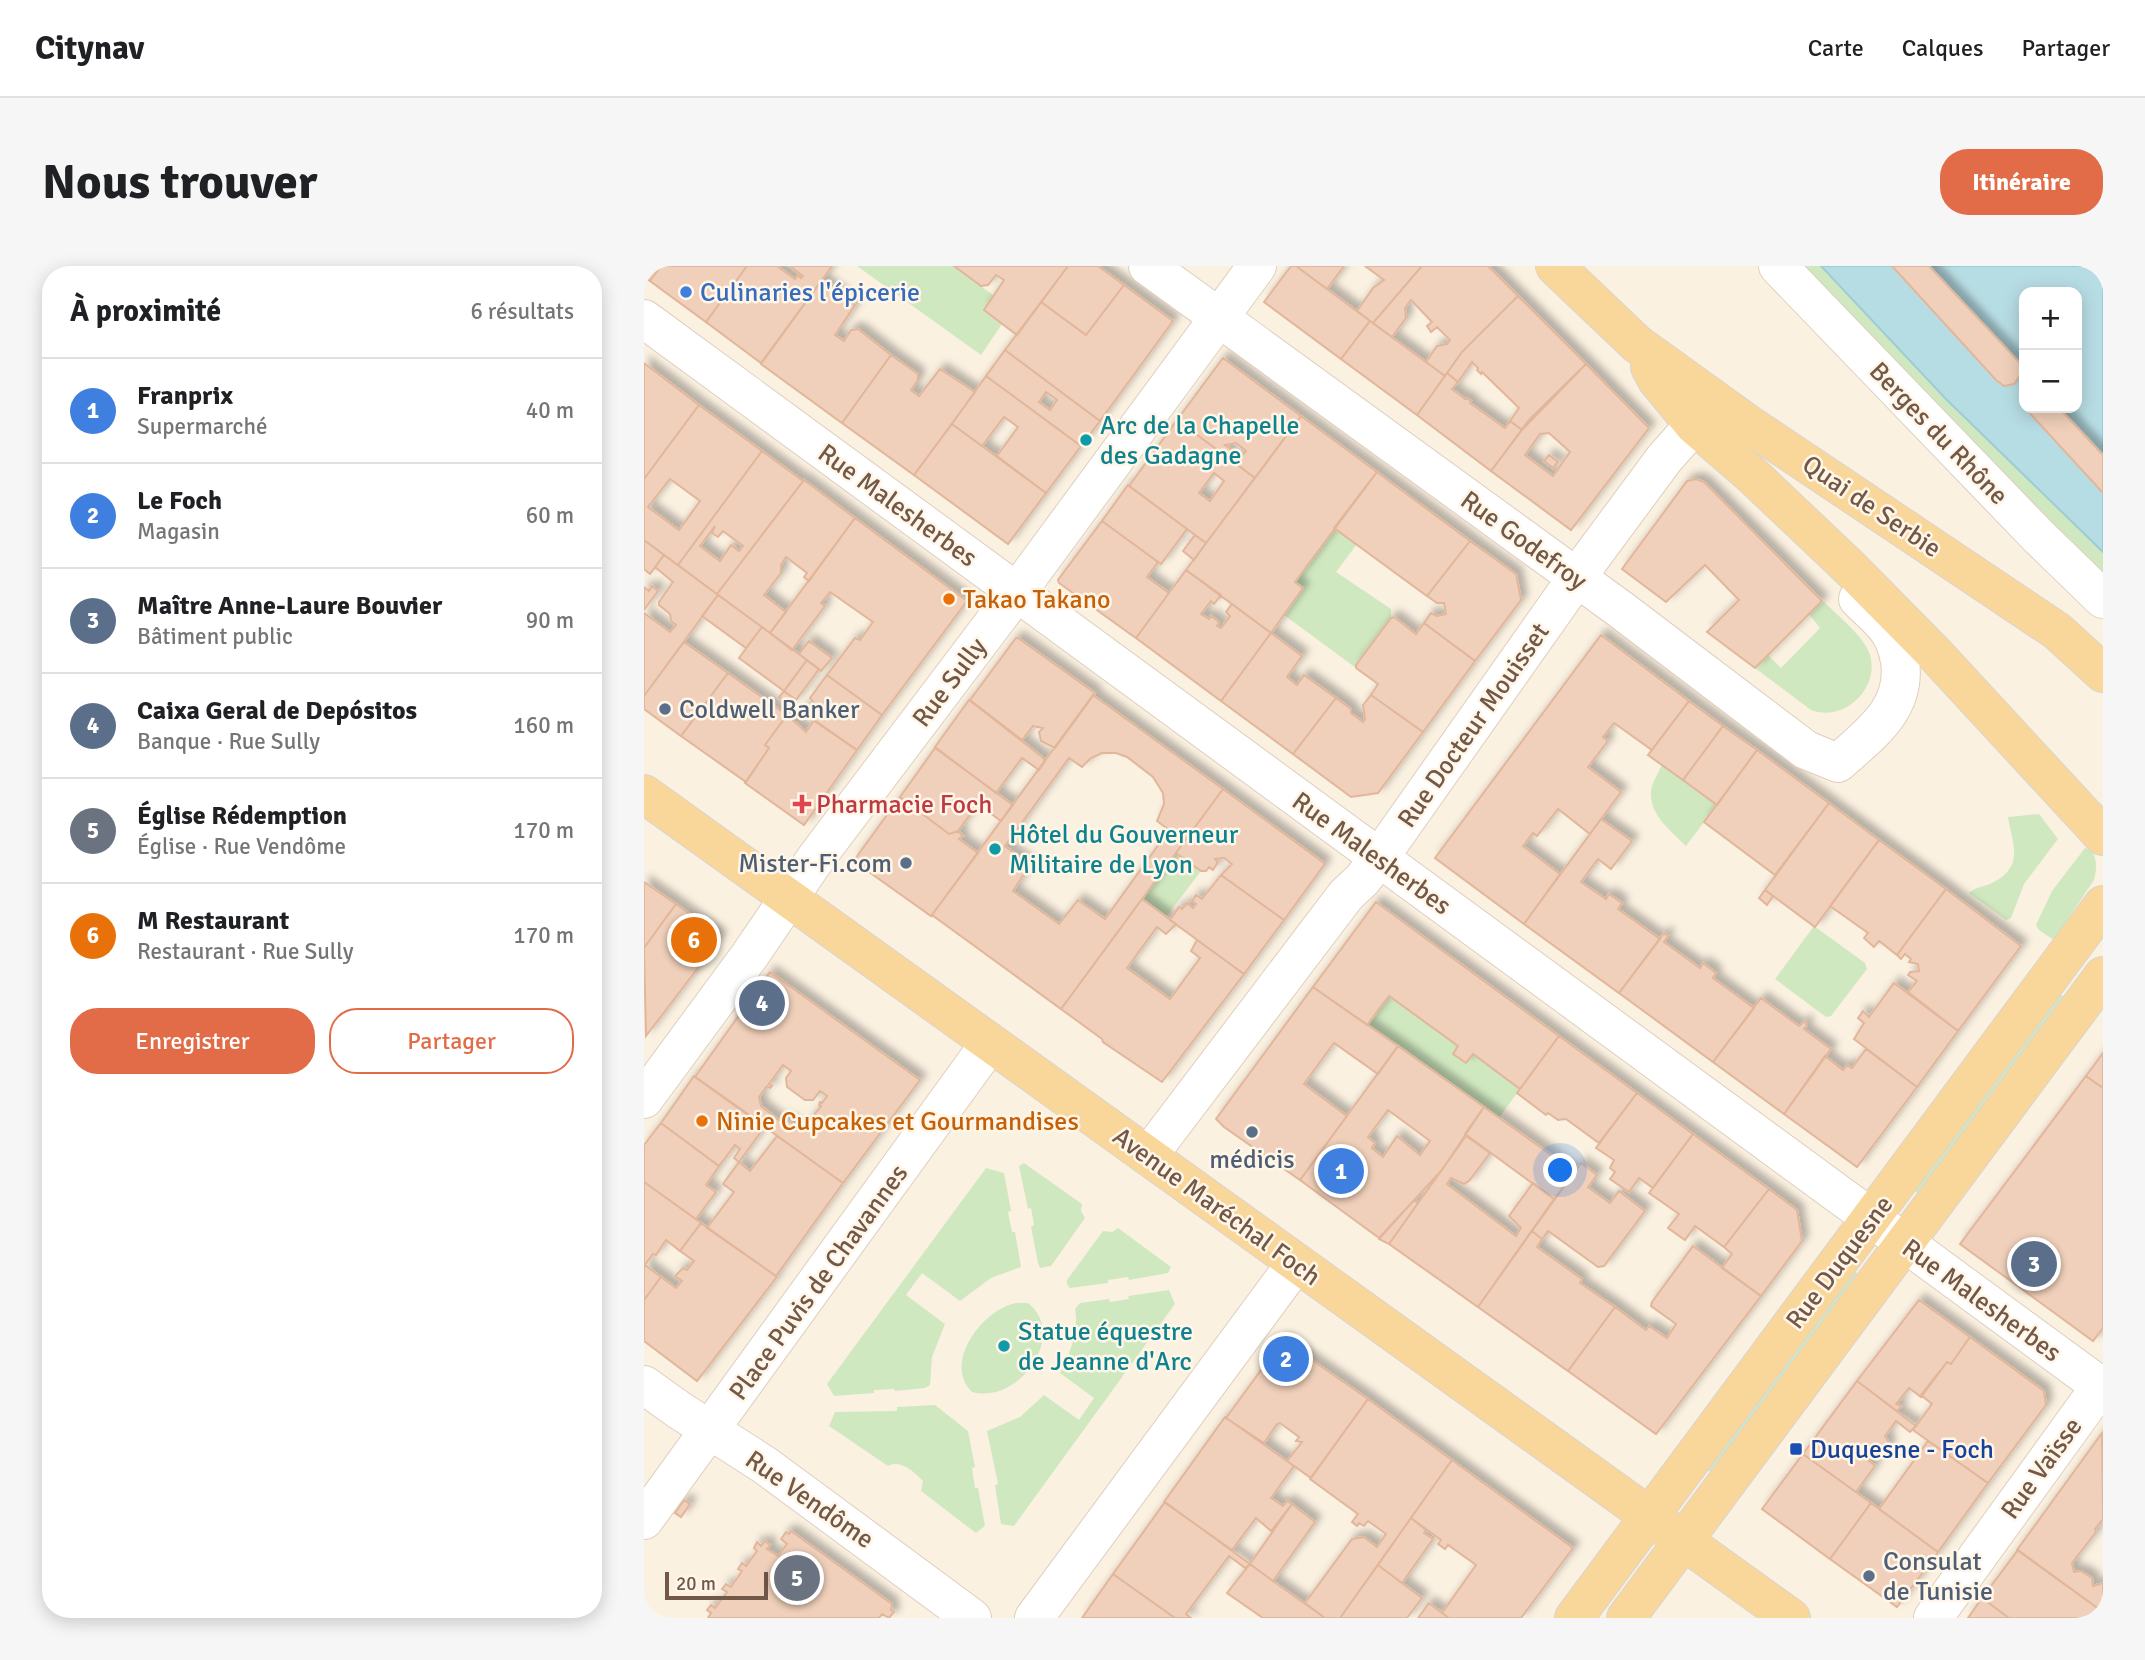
<!DOCTYPE html>
<html lang="fr">
<meta charset="utf-8">
<style>
:root{--surface:#fff;--page:#f6f6f6;--text:#202124;--muted:#757577;--line:#e0e0e0;--accent:#e36c48}
body{margin:0;font-family:Signika,sans-serif;background:var(--page);color:var(--text)}
.controls{position:absolute;right:21px;top:21px;display:grid;overflow:hidden;border-radius:14px;box-shadow:0 4px 18px #0003}
.controls button{width:63px;height:63px;display:grid;place-items:center;padding:0;border:0;border-bottom:2px solid var(--line);background:var(--surface);color:var(--text);font:35px sans-serif}
.scale{position:absolute;left:21px;bottom:18px;width:103px;box-sizing:border-box;padding-left:7px;border:4px solid #725849;border-top:0;font-size:19px;line-height:24px;white-space:nowrap;color:#725849;-webkit-text-stroke:5px #fff6e7;paint-order:stroke}
.you{position:absolute;left:917px;top:905px;width:24px;height:24px;margin:-18px;border:5px solid #fff;border-radius:50%;background:#1a73e8;box-shadow:0 0 0 10px #1a73e833}
.badge{display:grid;place-items:center;width:46px;height:46px;border-radius:50%;background:var(--accent);color:#fff;font-size:23px;font-weight:700}
.pin{position:absolute;translate:-50% -50%;border:4px solid #fff;box-shadow:0 2px 7px #0006}
.list{margin:0;padding:0;list-style:none}
h2{display:flex;justify-content:space-between;align-items:center;height:91px;margin:0;padding:0 28px;font-size:30px}
h2 small{font-size:23px;font-weight:400;color:var(--muted)}
.list li{display:grid;grid-template-columns:46px 1fr auto;gap:21px;align-items:center;box-sizing:border-box;height:105px;padding:0 28px;border-top:2px solid var(--line)}
.list b{display:block;font-size:26px;white-space:nowrap}
.list p{margin:0;font-size:23px;white-space:nowrap;color:var(--muted)}
.list em{font-size:23px;font-style:normal;color:var(--muted)}
.actions{display:flex;gap:14px;padding:21px 28px}
.actions a{flex:1;padding:16px 0;border:2px solid var(--accent);border-radius:28px;text-align:center;font-size:24px;color:var(--accent)}
.actions .main{background:var(--accent);color:#fff}
.map{position:relative;flex:none;width:1459px;height:1352px;overflow:hidden;border-radius:28px}
header{display:flex;align-items:center;gap:42px;box-sizing:border-box;height:98px;padding:0 35px;background:var(--surface);border-bottom:2px solid var(--line)}
header strong{font-size:33px}
nav{display:flex;gap:38px;margin-inline-start:auto;font-size:24px}
.intro{display:flex;align-items:center;justify-content:space-between;box-sizing:border-box;height:168px;padding:0 42px}
h1{margin:0;font-size:49px}
.button{padding:18px 32px;border-radius:28px;background:var(--accent);color:#fff;font-size:24px;font-weight:700}
main{display:flex;gap:42px;padding:0 42px}
aside{flex:1;background:var(--surface);border-radius:28px;box-shadow:0 4px 18px #0003}
.map>svg:first-child{display:block}
</style>
<header>
<strong>Citynav</strong>
<nav><a>Carte</a><a>Calques</a><a>Partager</a></nav>
</header>
<div class="intro"><h1>Nous trouver</h1><a class="button">Itinéraire</a></div>
<main>
<aside>
<h2>À proximité<small>6 résultats</small></h2>
<ul class="list">
<li><span class="badge" style="background:#3f7fe0">1</span><div><b>Franprix</b><p>Supermarché</p></div><em>40 m</em></li>
<li><span class="badge" style="background:#3f7fe0">2</span><div><b>Le Foch</b><p>Magasin</p></div><em>60 m</em></li>
<li><span class="badge" style="background:#5c6f8a">3</span><div><b>Maître Anne-Laure Bouvier</b><p>Bâtiment public</p></div><em>90 m</em></li>
<li><span class="badge" style="background:#5c6f8a">4</span><div><b>Caixa Geral de Depósitos</b><p>Banque · Rue Sully</p></div><em>160 m</em></li>
<li><span class="badge" style="background:#6b7280">5</span><div><b>Église Rédemption</b><p>Église · Rue Vendôme</p></div><em>170 m</em></li>
<li><span class="badge" style="background:#e8710a">6</span><div><b>M Restaurant</b><p>Restaurant · Rue Sully</p></div><em>170 m</em></li>
</ul>
<div class="actions"><a class="main">Enregistrer</a><a>Partager</a></div>
</aside>
<div class="map">
<svg width="1459" height="1352" viewBox="0 0 1459 1352">
<defs>
<filter id="shadow"><feDropShadow dx="6" dy="-6" stdDeviation="3.5" flood-color="#0004"/></filter>
</defs>
<rect width="100%" height="100%" fill="#fbf1e1"/>
<!-- green -->
<path fill="#d0e8c0" d="M213 0H310L349 29 340 44 358 58 337 89Z
M1147 0H1177L1302 133 1459 286V317Z
M690 262 713 278 692 306 747 343V352L712 402 640 349 659 323 651 316Z
M1179 335C1192 348 1221 371 1226 389 1236 422 1200 457 1167 444L1111 402 1124 389 1137 402 1176 362 1165 348Z
M1018 499 1073 539 1042 580C1027 565 1005 549 1007 525 1008 517 1014 507 1018 499Z
M1395 548 1414 573 1380 618 1367 652 1362 654 1325 627C1332 620 1342 621 1350 616 1381 599 1368 577 1364 551Z
M1441 582 1448 584C1453 594 1453 603 1450 614L1410 674 1395 664 1392 659 1408 625Z
M532 587 557 605 522 651 498 633Z
M1170 660 1221 697 1223 703 1187 750 1182 751 1131 713Z
M1414 726 1420 731 1275 928 1268 924Z
M745 730 814 780 809 788 821 797 829 788 876 823 855 852 756 780 723 759Z
M380 897 438 938 437 945 441 952 407 1000 396 1002 394 997 387 961 390 959 387 942 384 943 375 900Z
M342 902 360 907 367 945 364 946 368 966H371L377 1001 347 1012 316 1035 278 1007 262 1029 301 1058 288 1091 286 1119 281 1122 251 1125 250 1123 230 1124V1127L190 1130 183 1118Z
M474 962 527 1001 524 1007 485 1014 484 1011 464 1014V1017L426 1022 423 1018V1014L459 965 468 966Z
M1209 1004 1216 1009 1069 1208 1062 1203Z
M525 1024 531 1038 370 1260 357 1258 351 1219 354 1218 343 1165 376 1151 400 1129 435 1154 450 1132 416 1107C426 1087 435 1066 431 1043L436 1037 465 1033 466 1036 485 1033 484 1030Z
M372 1037H384C424 1068 376 1139 328 1126 298 1097 339 1043 372 1037Z
M291 1139 324 1165 331 1201 328 1202 331 1222H334L341 1260 332 1267 277 1225 279 1215C270 1206 257 1193 244 1200L185 1160 191 1146 253 1145V1141Z"/>
<!-- water -->
<path fill="#b7dde4" stroke="#9dccd6" stroke-width="2" fill-rule="evenodd" d="M1177 0H1459V286L1302 133ZM1380 26H1433V142H1380Z"/>
<!-- building -->
<path fill="#f0d0ba" stroke="#e2b69a" stroke-width="2" fill-rule="evenodd" filter="url(#shadow)" d="M0 0H17L6 15 0 11Z
M17 0H103L62 56 6 15Z
M103 0H133L151 13 154 9 157 12 159 10 146 0H188L117 97 62 56Z
M310 0H424L373 69 340 44 360 14 352 9 344 19 337 20Z
M424 0H454L480 19 442 69 397 36Z
M647 0H652L726 55 697 93 620 36Z
M652 0H700L683 23Z
M721 0H778L729 57 713 45 729 22 740 14Z
M778 0H844L874 30 818 86 801 110 782 96 793 80 803 78 806 74 793 61 787 66 783 60 788 56 767 34 761 42 762 52 748 71 729 57Z
M1248 0H1285L1375 96 1379 105 1370 118 1360 120 1352 114Z
M178 14 211 39 191 69 200 75 207 64 214 63 247 89 198 157 117 98Z
M480 19 529 55 456 155 361 84 397 36 442 69Z
M874 30 942 98 878 164 866 155 875 142 838 106 837 108 833 104 834 102 828 96 814 116 803 107 818 86Z
M726 55 801 110 773 149 697 93Z
M361 84 456 155 437 180 342 110ZM402 126 413 134 406 144 395 136Z
M247 89 274 108V114L267 124 275 130 296 103 331 126 270 209 198 157Z
M579 92 657 150 611 212 587 194 591 189 596 192 602 185 592 177 581 179 588 184 583 191 533 154Z
M0 97 55 139 0 213Z
M942 98 1005 162 927 264 847 205 885 154ZM905 167 926 186 909 210 881 189 896 168Z
M803 107 814 116 808 123 821 133 822 132 827 135 826 137 861 162 866 155 878 164 847 205 773 149Z
M342 110 437 180 402 227 353 190 374 161 360 151 338 180 308 158Z
M55 139 118 185 34 299 0 274V213ZM26 213 56 235 35 264 4 241Z
M1381 142H1415L1459 189V227Z
M657 150 733 206 651 316 659 322 627 367 542 304Z
M533 154 611 212 562 277 485 220ZM570 207 580 215 566 235 555 227Z
M308 158 402 227 364 278 270 209Z
M118 185 159 215 73 328 34 299ZM71 260 68 267 74 271 79 265 99 280 95 285 87 279 76 295 56 280Z
M905 189 914 196 909 202 900 195Z
M733 206 826 275 783 330 690 262Z
M1052 213 1060 216 1178 335 1111 402 1063 366 1095 334 1061 299 1022 336 978 303 1043 215Z
M160 214 211 252 165 315 160 311 163 307 142 291 137 299V307L120 329 142 346 126 367 73 328Z
M484 219 543 263 517 298 458 255Z
M211 252 323 335 238 449 183 409 211 372 216 374 229 356 186 326 177 337 181 340 148 384 126 367Z
M458 255 514 296 503 311 525 327 492 372 415 317 414 314Z
M551 269 562 277 550 294 539 285Z
M0 274 20 289 6 308 0 303Z
M826 275 872 308 877 334 831 395 780 357 787 347 793 350 802 348 800 337H793L783 330Z
M20 289 74 329 0 430V347L26 366 32 359 27 355 26 348 15 339V336L29 316 11 301Z
M542 304 577 329 570 338 567 335 557 348 565 353 567 350 575 356 573 360 577 362 586 350 582 346 588 338 627 367 577 435 492 372Z
M8 320 14 325 0 344V321L5 325Z
M74 329 118 361 102 382 58 350Z
M750 351 772 368 780 357 831 395 779 466 727 429 734 418 712 402V399L747 352Z
M118 361 163 394 140 425 95 392Z
M627 367 658 390 643 411 653 419 660 409 692 432 649 488 577 435Z
M957 369 1045 435 1008 484 970 457 959 471 964 475 944 501 977 526 946 568 914 543 893 570 889 567 879 580 916 608 880 658 791 592Z
M372 372H374L451 427 411 482 397 475 395 466 399 462 389 460 378 474 326 434Z
M165 375 188 392 177 405 155 388Z
M40 376 84 407 37 470 0 443V430Z
M163 394 175 403 152 434 140 425Z
M84 407 143 449 121 479 125 482 102 516 37 470Z
M183 409 238 449 213 484 163 450 158 444 161 440 166 443 170 437 166 432Z
M140 425 151 433 146 438 135 431Z
M449 429 579 523 417 743 288 649ZM458 487H472L483 491 509 511 519 527 520 538 513 555 525 564 461 653 434 634 415 658 369 625 386 599 361 580 425 492 438 501 447 492Z
M727 429 779 466 734 527 707 531 649 488 692 432 707 443V447L719 456 721 453 719 439Z
M325 434 397 490 401 495 395 504 378 492 352 527 291 481Z
M1045 435 1079 460 1039 514 1004 489Z
M143 449 162 466 170 454 213 484 160 559 101 517 125 482 121 479Z
M1079 460 1113 484 1073 539 1039 514Z
M291 482 369 539 357 555 334 538 314 565 305 568 256 531Z
M1113 484 1185 537 1131 609 1060 556Z
M579 523 680 597V599L640 654 577 609 588 598 580 592 571 593 574 596 569 604 565 601 562 605H557L532 587Z
M256 531 305 568 314 565 319 570 315 573 334 587 287 650 211 596V593Z
M1185 537 1235 574 1171 661 1121 624Z
M957 553 988 575 967 603 954 593 937 616 962 633 965 628 978 637 974 643 1016 673 975 727 880 658Z
M1235 574 1302 623 1253 689 1235 675 1230 681 1220 672 1224 667 1186 640Z
M577 609 640 654 600 708 526 654 535 641 538 643 543 637 549 642 552 638 548 635 552 629 558 633Z
M0 616 32 638 0 682Z
M1302 623 1377 680 1314 765 1264 726 1273 715 1264 709 1266 706 1275 705 1274 698 1265 696 1267 693 1261 688 1257 693 1253 689Z
M1121 624 1129 630 1123 639 1115 632Z
M498 633 532 658 522 668 513 661 483 702 526 733 556 692 547 685 553 674 600 708 518 816 459 776 458 773 417 743Z
M732 636 915 770 876 823 829 788 822 797 809 788 814 780 745 730 723 759 669 721Z
M32 638 75 669 76 673 2 770 0 682Z
M1020 667 1024 670 1020 676 1056 702 1059 697 1072 707 1069 712 1110 742 1069 796 975 727Z
M126 706 276 814 199 917 51 811ZM139 799 147 805 142 812 143 821 161 834H169L176 825 183 830 178 837 176 836 175 839 177 840 169 850H166L168 851 159 864H151V859L143 854 140 858 117 840 115 831 123 820 126 822 128 820 125 818Z
M1250 717 1314 765 1273 821 1210 773 1220 757 1214 752 1219 745 1225 751Z
M669 721 754 780 734 808 690 777 660 818 703 850 656 914 580 861 572 853Z
M1117 732 1155 760 1161 755 1163 759 1160 763 1187 783 1140 848 1069 796Z
M915 770 993 827 955 877 922 853 914 854 904 847 902 849 873 827Z
M754 780 840 841 798 904 735 972 656 914ZM744 844 786 875 776 889 753 870 739 891 728 882 731 877 724 871Z
M1222 783 1273 821 1213 901 1140 848 1181 790 1199 804 1203 799 1208 802Z
M1459 787V822L1442 810Z
M50 810 121 860 95 896 90 892 96 883 91 879 75 900 17 857Z
M1442 810 1459 822V1062L1449 1075 1316 978Z
M993 827 1049 868 1009 922 995 912 985 926 966 913 971 906 966 902 970 894 952 882Z
M840 841 931 906 910 933 821 868Z
M17 857 75 900 62 919 72 926 52 953 0 916V879Z
M1049 868 1125 923 1080 981 1051 960 1041 974 1024 962 1035 948 1005 927Z
M133 870 199 917 132 1010 63 962 90 926 79 918 95 896 106 905Z
M822 870 846 887 825 915 820 918 807 912 803 918 872 970 877 962 865 950 889 917 910 933 834 1041 745 978Z
M937 897 953 909 944 921 966 937 975 925 1001 945 960 1000 954 1001 904 965 897 975 898 973 888 965Z
M0 916 57 957 36 985 22 974 12 989 9 988 1 999 17 1011 0 1034Z
M1125 923 1153 944 1158 975 1117 1030 1078 1002 1088 988 1080 981Z
M770 934 774 937 745 978 735 973Z
M57 957 132 1010V1012L53 1115 0 1075V1034L17 1011 32 1022 38 1015 31 1010 39 1002 43 1004 50 995 36 985Z
M888 965 898 973 893 981 938 1013 936 1017 971 1041 924 1105 834 1041Z
M1049 980 1117 1030 1012 1168 924 1105 971 1041 1002 1064 1005 1060 1023 1072 1032 1058 1007 1040 1008 1036Z
M1275 1034 1326 1071 1307 1098 1303 1096 1277 1131 1265 1122 1252 1138 1257 1140 1253 1145 1213 1115Z
M1326 1071 1400 1125 1402 1139 1344 1217 1269 1164 1288 1138 1277 1129 1303 1096 1307 1098Z
M639 1074 724 1133 667 1212 643 1195 658 1176 652 1175 655 1171 636 1157 633 1158 620 1177 582 1152Z
M1213 1115 1272 1160 1266 1166 1252 1155 1241 1170 1245 1177 1243 1185 1236 1190 1227 1188 1224 1194 1231 1200 1212 1226 1159 1188Z
M724 1133 808 1194 696 1352H681L661 1337 708 1273 720 1271 733 1281 742 1268 724 1255 720 1260 715 1257 713 1260 708 1256 714 1248 666 1213Z
M581 1151 650 1200 627 1232 639 1240 643 1235 648 1238 627 1265 612 1252 588 1284 520 1236Z
M1458 1167 1459 1253 1451 1263 1452 1266 1428 1297 1430 1306 1437 1305 1448 1312 1449 1320 1459 1317V1346L1373 1284Z
M1284 1175 1344 1217 1294 1286 1235 1243Z
M1159 1188 1227 1237 1186 1293 1118 1243Z
M808 1194 929 1282 877 1352H805L798 1347 832 1299 804 1279 801 1283 794 1278 797 1274 767 1252Z
M40 1234 46 1238 37 1251 31 1247Z
M521 1236 606 1298 601 1302 585 1290 542 1348 547 1352H531L469 1308Z
M1227 1237 1294 1286 1253 1341 1186 1293Z
M648 1238 671 1256 629 1315 606 1298Z
M767 1252 782 1264 780 1267 789 1273 758 1317 734 1299Z
M147 1265 248 1338 247 1344 250 1346 245 1352 238 1348 235 1352H64L67 1347 63 1344 67 1339 71 1342 83 1326 78 1323 82 1318 87 1321 98 1305 94 1303 98 1297 102 1300 113 1285 110 1282 113 1276 117 1280 121 1275 126 1279 123 1283 134 1290 143 1278 137 1273 142 1266 145 1268Z
M1374 1284 1459 1346V1352H1365L1338 1332Z
M606 1298 629 1315 681 1352H619L583 1327Z
M734 1299 778 1332 763 1352H696Z
M469 1308 531 1352H438Z
M1338 1332 1365 1352H1324Z
M785 1337 798 1347 805 1352H774Z"/>
<g fill="none" stroke-linecap="round" stroke-linejoin="round">
<!-- minor casing -->
<g stroke="#dfcebd" stroke-width="40">
<path id="minor" d="M504 0 976 343 1162 484 1194 497C1226 468 1263 443 1256 395 1254 384 1249 369 1241 360 1233 350 1223 342 1214 333
M1134 0 1394 270 1459 333
M0 53 1459 1122
M0 833 106 689 172 592 373 326 613 0
M504 890 702 629 718 614 735 592 946 293 1020 193 1050 159
M0 1119 35 1144 122 1200 328 1352
M0 1254 346 777
M390 1352 652 997
M1289 1352 1459 1117"/>
</g>
<!-- major casing -->
<g stroke="#dad4d0" stroke-width="40">
<path id="major" d="M911 0 993 78 1104 158 1413 365 1459 407
M1006 101 1013 114 1050 159 1110 211 1206 302 1290 387 1459 570
M0 528 1147 1352
M930 1352 1459 639
M982 1352 1459 710"/>
</g>
<!-- minor -->
<use href="#minor" stroke="#fff" stroke-width="38"/>
<!-- major -->
<use href="#major" stroke="#f9d79b" stroke-width="38"/>
</g>
<!-- markers -->
<circle fill="#3f7fe0" stroke="#fff6e7" stroke-width="2.5" cx="42" cy="26" r="7"/>
<g fill="#0f9aa8" stroke="#fff6e7" stroke-width="2.5">
<circle cx="442" cy="174" r="7"/>
<circle cx="351" cy="583" r="7"/>
<circle cx="360" cy="1080" r="7"/>
</g>
<g fill="#e8710a" stroke="#fff6e7" stroke-width="2.5">
<circle cx="305" cy="333" r="7"/>
<circle cx="58" cy="855" r="7"/>
</g>
<g fill="#5c6f8a" stroke="#fff6e7" stroke-width="2.5">
<circle cx="21" cy="443" r="7"/>
<circle cx="262" cy="597" r="7"/>
<circle cx="608" cy="866" r="7"/>
<circle cx="1225" cy="1310" r="7"/>
</g>
<path fill="#e0444e" stroke="#fff6e7" stroke-width="2.5" d="M154.5 527.5h7v7h7v7h-7v7h-7v-7h-7v-7h7z"/>
<rect fill="#1a4fb4" stroke="#fff6e7" stroke-width="2.5" x="1145" y="1176" width="14" height="14" rx="3.5"/>
<g text-anchor="middle" stroke-width="5" stroke-linejoin="round" paint-order="stroke">
<!-- shop labels -->
<g font-size="26" fill="#366cbe" stroke="#fff6e7" text-anchor="start">
<text x="56" y="35">Culinaries l'épicerie</text>
</g>
<!-- culture labels -->
<g font-size="26" fill="#0d838f" stroke="#fff6e7" text-anchor="start">
<text x="456" y="168">Arc de la Chapelle<tspan x="456" dy="30">des Gadagne</tspan></text>
<text x="365" y="577">Hôtel du Gouverneur<tspan x="365" dy="30">Militaire de Lyon</tspan></text>
<text x="374" y="1074">Statue équestre<tspan x="374" dy="30">de Jeanne d'Arc</tspan></text>
</g>
<!-- street labels -->
<g font-size="26" fill="#725849" stroke="#fff6e7">
<text transform="translate(1295 167) rotate(46)" y="9">Berges du Rhône</text>
<text transform="translate(254 239) rotate(36)" y="9">Rue Malesherbes</text>
<text transform="translate(1228 240) rotate(34)" y="9">Quai de Serbie</text>
<text transform="translate(880 274) rotate(36)" y="9">Rue Godefroy</text>
<text transform="translate(305 416) rotate(-53)" y="9">Rue Sully</text>
<text transform="translate(829 459) rotate(-55)" y="9">Rue Docteur Mouisset</text>
<text transform="translate(728 587) rotate(36)" y="9">Rue Malesherbes</text>
<text transform="translate(573 940) rotate(36)" y="9">Avenue Maréchal Foch</text>
<text transform="translate(1195 996) rotate(-53)" y="9">Rue Duquesne</text>
<text transform="translate(174 1016) rotate(-54)" y="9">Place Puvis de Chavannes</text>
<text transform="translate(1338 1034) rotate(36)" y="9">Rue Malesherbes</text>
<text transform="translate(1397 1202) rotate(-54)" y="9">Rue Vaïsse</text>
<text transform="translate(166 1233) rotate(35)" y="9">Rue Vendôme</text>
</g>
<!-- food labels -->
<g font-size="26" fill="#c56008" stroke="#fff6e7" text-anchor="start">
<text x="319" y="342">Takao Takano</text>
<text x="72" y="864">Ninie Cupcakes et Gourmandises</text>
</g>
<!-- service labels -->
<g font-size="26" fill="#4e5e75" stroke="#fff6e7" text-anchor="start">
<text x="35" y="452">Coldwell Banker</text>
<text x="248" y="606" text-anchor="end">Mister-Fi.com</text>
<text x="608" y="902" text-anchor="middle">médicis</text>
<text x="1239" y="1304">Consulat<tspan x="1239" dy="30">de Tunisie</tspan></text>
</g>
<!-- health labels -->
<g font-size="26" fill="#be3a42" stroke="#fff6e7" text-anchor="start">
<text x="172" y="547">Pharmacie Foch</text>
</g>
<!-- transit labels -->
<g font-size="26" fill="#164399" stroke="#fff6e7" text-anchor="start">
<text x="1166" y="1192">Duquesne - Foch</text>
</g>
</g>
</svg>
<div class="controls">
<button>+</button>
<button>−</button>
</div>
<div class="scale">20 m</div>
<div class="you"></div>
<div class="pin badge" style="left:697px;top:905px;background:#3f7fe0">1</div>
<div class="pin badge" style="left:642px;top:1093px;background:#3f7fe0">2</div>
<div class="pin badge" style="left:1390px;top:998px;background:#5c6f8a">3</div>
<div class="pin badge" style="left:118px;top:737px;background:#5c6f8a">4</div>
<div class="pin badge" style="left:153px;top:1312px;background:#6b7280">5</div>
<div class="pin badge" style="left:50px;top:674px;background:#e8710a">6</div>
</div>
</main>
